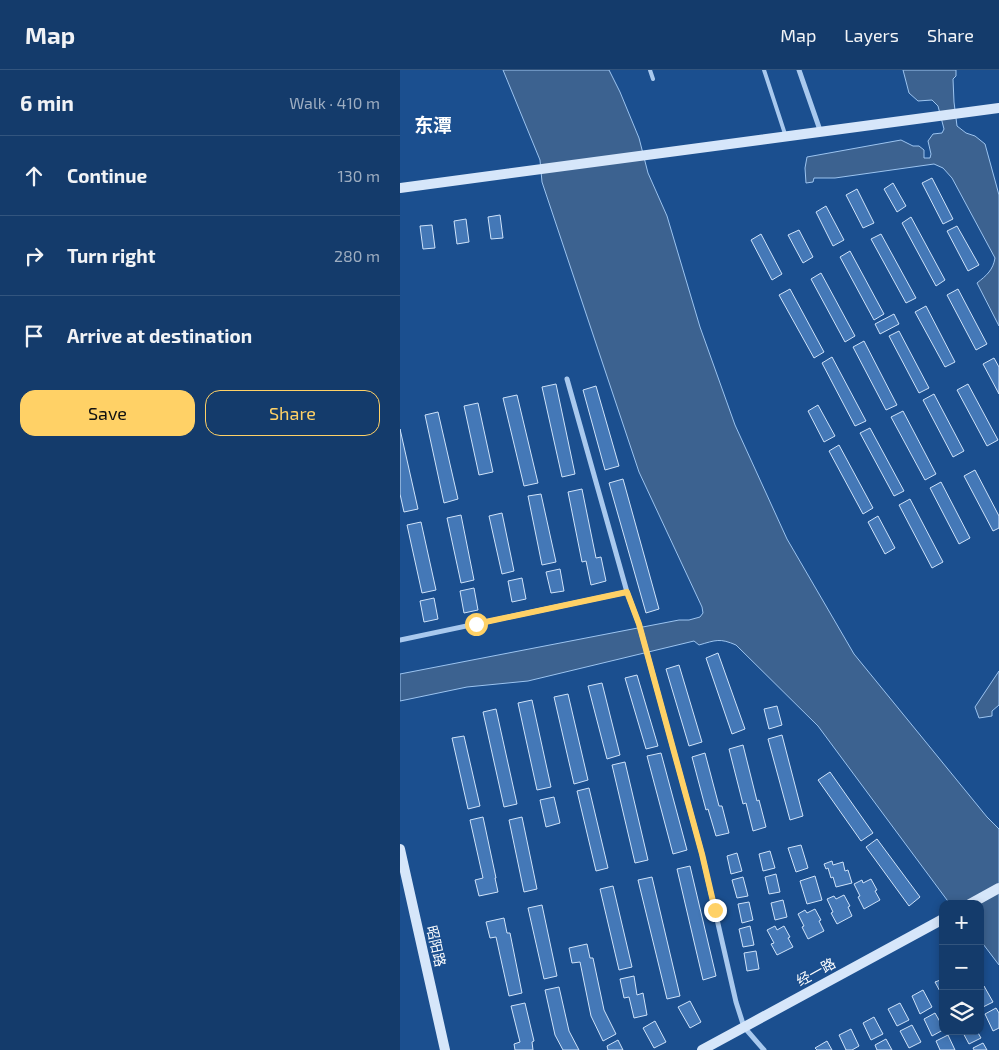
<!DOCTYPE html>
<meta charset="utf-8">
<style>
:root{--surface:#143b6b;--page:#1d4271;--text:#f1f3f6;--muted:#9dadc1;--line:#33557e;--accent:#ffd166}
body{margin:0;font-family:"Exo 2","Noto Sans SC",sans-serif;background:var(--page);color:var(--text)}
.controls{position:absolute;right:15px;bottom:15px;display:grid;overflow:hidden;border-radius:10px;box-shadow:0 2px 8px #0003}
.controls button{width:45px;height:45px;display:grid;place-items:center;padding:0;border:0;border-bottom:1px solid var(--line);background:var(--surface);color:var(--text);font:25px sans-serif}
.stop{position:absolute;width:15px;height:15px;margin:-11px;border:4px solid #ffd166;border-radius:50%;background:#fff}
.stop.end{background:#ffd166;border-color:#fff;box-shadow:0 1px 5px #0008}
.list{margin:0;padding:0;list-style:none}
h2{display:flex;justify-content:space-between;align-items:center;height:65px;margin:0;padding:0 20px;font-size:21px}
h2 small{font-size:16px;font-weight:400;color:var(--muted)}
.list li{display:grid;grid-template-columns:32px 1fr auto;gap:15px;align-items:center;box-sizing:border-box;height:80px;padding:0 20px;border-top:1px solid var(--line)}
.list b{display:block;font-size:19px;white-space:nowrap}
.list em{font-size:16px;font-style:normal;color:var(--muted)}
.actions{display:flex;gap:10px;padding:15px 20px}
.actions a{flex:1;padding:11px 0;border:1px solid var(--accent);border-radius:15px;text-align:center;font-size:18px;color:var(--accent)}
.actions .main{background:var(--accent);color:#111}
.icon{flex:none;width:28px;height:28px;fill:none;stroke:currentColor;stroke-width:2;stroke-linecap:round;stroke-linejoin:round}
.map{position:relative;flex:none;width:599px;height:980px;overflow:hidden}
header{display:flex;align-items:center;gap:30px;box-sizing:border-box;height:70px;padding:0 25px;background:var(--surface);border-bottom:1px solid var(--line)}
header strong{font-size:24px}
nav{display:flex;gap:28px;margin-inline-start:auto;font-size:18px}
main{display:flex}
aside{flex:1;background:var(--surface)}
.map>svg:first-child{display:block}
</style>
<header>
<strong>Map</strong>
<nav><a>Map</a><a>Layers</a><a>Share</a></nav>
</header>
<main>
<aside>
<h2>6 min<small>Walk · 410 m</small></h2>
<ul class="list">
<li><svg class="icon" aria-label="ahead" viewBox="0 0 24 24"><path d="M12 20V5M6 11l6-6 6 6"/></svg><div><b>Continue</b></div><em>130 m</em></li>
<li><svg class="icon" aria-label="right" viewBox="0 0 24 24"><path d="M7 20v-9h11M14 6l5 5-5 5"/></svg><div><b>Turn right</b></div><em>280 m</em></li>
<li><svg class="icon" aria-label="arrive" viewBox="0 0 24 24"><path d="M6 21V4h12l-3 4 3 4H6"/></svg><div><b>Arrive at destination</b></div></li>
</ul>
<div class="actions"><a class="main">Save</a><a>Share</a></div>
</aside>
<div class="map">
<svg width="599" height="980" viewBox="0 0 599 980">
<rect width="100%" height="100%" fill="#1b4f8f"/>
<!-- water -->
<path fill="#3c6290" stroke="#9cc4f0" d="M103 0H209L220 22 239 68 248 103 267 146 300 257 335 355 387 469 454 584 587 747 599 759V895L580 870V834H550L418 656 336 575C320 568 316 570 299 575L294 571 128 611 67 617 0 631V604L279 550H289L300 547 303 543 302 537 239 402 142 112 140 90Z
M503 0H556V6L553 9 554 32 557 56 566 63 575 66 585 74 599 125V256L577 213C587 205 593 200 595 188L552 108 543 98 534 94 435 108H414L413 112 406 113 405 98 407 87 501 70 513 76H519L524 80V88H530L531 84 528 71 533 64 542 63 544 59 538 36 532 30 518 31 509 23Z
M599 601V635L592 641V646L579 648 575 637Z"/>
<!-- building -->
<path fill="#4478b7" stroke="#cfe3fa" d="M532 108 553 149 543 154 522 113Z
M493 113 506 136 497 142 484 119Z
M457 119 474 153 463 158 446 125Z
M426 136 444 170 433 176 416 142Z
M100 145 103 168 91 169 88 147Z
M511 147 545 210 536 216 502 153Z
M66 149 69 172 57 174 54 151Z
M32 155 35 178 23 179 20 156Z
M557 156 579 195 568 201 547 161Z
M399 160 413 187 403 193 388 165Z
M361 164 382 204 372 210 351 170Z
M481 164 516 228 506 233 471 169Z
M450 181 484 244 474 250 440 187Z
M421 203 455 266 445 272 411 209Z
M390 219 424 282 414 288 379 225Z
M558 219 587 274 576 280 547 225Z
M526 236 555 292 545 297 515 242Z
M494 244 499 254 480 264 475 254Z
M499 261 529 318 519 323 489 266Z
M464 271 497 335 486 340 453 277Z
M432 287 466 351 455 356 422 293Z
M594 288 599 297V324L583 294Z
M156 314 175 404 162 407 142 317Z
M568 314 598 370 587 376 557 320Z
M196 316 219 396 205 400 183 320Z
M534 324 564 381 553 387 523 330Z
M117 325 138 413 124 416 103 328Z
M78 333 93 402 79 405 64 336Z
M418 335 435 366 424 372 408 341Z
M503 341 536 404 525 410 491 347Z
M38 342 58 429 44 433 25 345Z
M470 358 504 421 494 426 460 363Z
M0 359 18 439 4 442 0 424Z
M439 375 473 438 463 444 429 381Z
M575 400 599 446V458L593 461 564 406Z
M223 409 259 539 246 543 209 413Z
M541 412 570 468 559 474 530 418Z
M182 419 196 488 201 487 206 511 191 515 186 491 182 492 168 422Z
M141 424 156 492 142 495 128 426Z
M510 429 543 492 532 498 499 435Z
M102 443 114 501 102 504 89 446Z
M61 445 74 510 61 513 47 448Z
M478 446 495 478 485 484 468 452Z
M21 452 36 520 22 523 7 455Z
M160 499 164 521 151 523 146 502Z
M122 508 126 529 112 532 108 511Z
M74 518 78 540 64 543 60 521Z
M34 528 38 549 24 552 20 531Z
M318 583 345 659 332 664 306 588Z
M279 595 302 672 289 676 266 599Z
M237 605 258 676 246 679 225 608Z
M202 613 220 685 207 689 188 616Z
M168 624 188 710 174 714 154 627Z
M132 630 151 717 137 720 118 633Z
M377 636 382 655 369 659 364 639Z
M96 639 117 734 104 737 83 642Z
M382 665 403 746 390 750 368 669Z
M64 666 80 736 68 739 52 668Z
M343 675 357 731 359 730 366 757 353 761 346 733 343 734 329 679Z
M261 683 287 780 273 784 247 686Z
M305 683 319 736H322L329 763 316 766 308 739 306 740 292 687Z
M225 692 248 790 235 793 212 695Z
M430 702 473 763 461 771 418 710Z
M189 718 208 798 196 801 177 721Z
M154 727 160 753 146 757 140 730Z
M83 747 96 808H95L98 822 79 826 75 810 83 808 70 750Z
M122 747 137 819 124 822 109 750Z
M477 769 520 827 509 836 466 777Z
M401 775 408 798 396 802 388 778Z
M370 781 375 798 363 801 359 784Z
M337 783 342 801 331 804 327 786Z
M432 791 433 795 443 792 445 801 448 800 452 813 436 817 433 807 431 808 428 798 426 799 424 794Z
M290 796 316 906 303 910 277 799Z
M376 804 380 822 369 824 365 807Z
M415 806 422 830 407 834 400 811Z
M252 807 280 926 267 929 238 810Z
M343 807 348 826 337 828 332 810Z
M471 809 477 820 475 821 480 830 464 839 458 827 460 826 454 814 462 810 463 813Z
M213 816 232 897 219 900 200 819Z
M444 825 450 836 448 837 452 846 437 854 431 843 433 842 427 829 434 826 436 829Z
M383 830 387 847 375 850 371 833Z
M349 832 353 850 342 853 338 834Z
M142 835 157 906 144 909 128 838Z
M415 839 421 850 419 851 424 861 408 869 402 857 404 856 398 844 405 840 407 843Z
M104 848 107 863H110L122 923 109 926 96 867 90 868 86 852Z
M350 856 354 875 343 877 339 859Z
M375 856 377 860 384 856 390 867 388 868 393 877 377 885 371 874 374 873 367 860Z
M187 874 190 888H193L204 940 216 964 203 971 191 946 180 892 172 893 169 878Z
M356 881 359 899 347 901 344 883Z
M234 906 237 925 243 923 247 945 234 948 229 927 224 928 220 909Z
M543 909V927L535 912Z
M584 916 593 932 581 938 580 918Z
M159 917 169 961 179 980H163L155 965 145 920Z
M523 920 532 937 520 944 512 926Z
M290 931 301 952 290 958 278 937Z
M125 933 134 971 132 972 133 980H115L114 974 120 972 111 936Z
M500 933 509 950 497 956 488 939Z
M596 938 599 943V958L593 961 585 944Z
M535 943 543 957V960L532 966 524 949Z
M474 947 483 964 471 970 463 953Z
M255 951 266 972 254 978 243 958Z
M512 955 521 972 509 978 500 961Z
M451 959 459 976 452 980H446L439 965Z
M562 961H577L581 968 569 974Z
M548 965 555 980H540L536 971Z
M486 969 492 980H477L475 975Z
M218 970 223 980H208L207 976Z
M427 971 432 980H417L415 978Z
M583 973 587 980H574L573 978Z"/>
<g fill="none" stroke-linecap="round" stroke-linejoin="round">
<!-- lane -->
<path stroke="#a9c9ee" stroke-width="4" d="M250 0 253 9
M364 0 386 67"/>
<!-- street -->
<path stroke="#a9c9ee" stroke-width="5" d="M399 0 421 63
M167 309 227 522 239 554 302 784 336 932 344 957 364 980
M0 570 227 522"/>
<!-- secondary -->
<path stroke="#d6e6fa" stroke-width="10" d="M0 118 599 38
M0 779 45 980
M570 834 599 818
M302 980 543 849"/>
</g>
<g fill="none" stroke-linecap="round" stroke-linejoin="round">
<!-- route -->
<path stroke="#ffd166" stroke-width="6" d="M76 554 227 522 239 554 302 784 315 840"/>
</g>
<g text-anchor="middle" stroke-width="4" stroke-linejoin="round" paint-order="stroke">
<!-- street labels -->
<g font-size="14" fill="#fff" stroke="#1b4f8f">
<text transform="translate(36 876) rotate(77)" y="5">昭阳路</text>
<text transform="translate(416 902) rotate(-29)" y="5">经一路</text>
</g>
<!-- district labels -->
<g font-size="19" font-weight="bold" fill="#fff" stroke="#1b4f8f">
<text x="33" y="62">东潭</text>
</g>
</g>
</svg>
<div class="controls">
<button>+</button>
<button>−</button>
<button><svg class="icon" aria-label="layers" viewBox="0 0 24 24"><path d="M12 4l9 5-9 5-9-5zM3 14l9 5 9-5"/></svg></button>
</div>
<div class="stop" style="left:76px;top:554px"></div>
<div class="stop end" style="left:315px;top:840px"></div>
</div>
</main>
